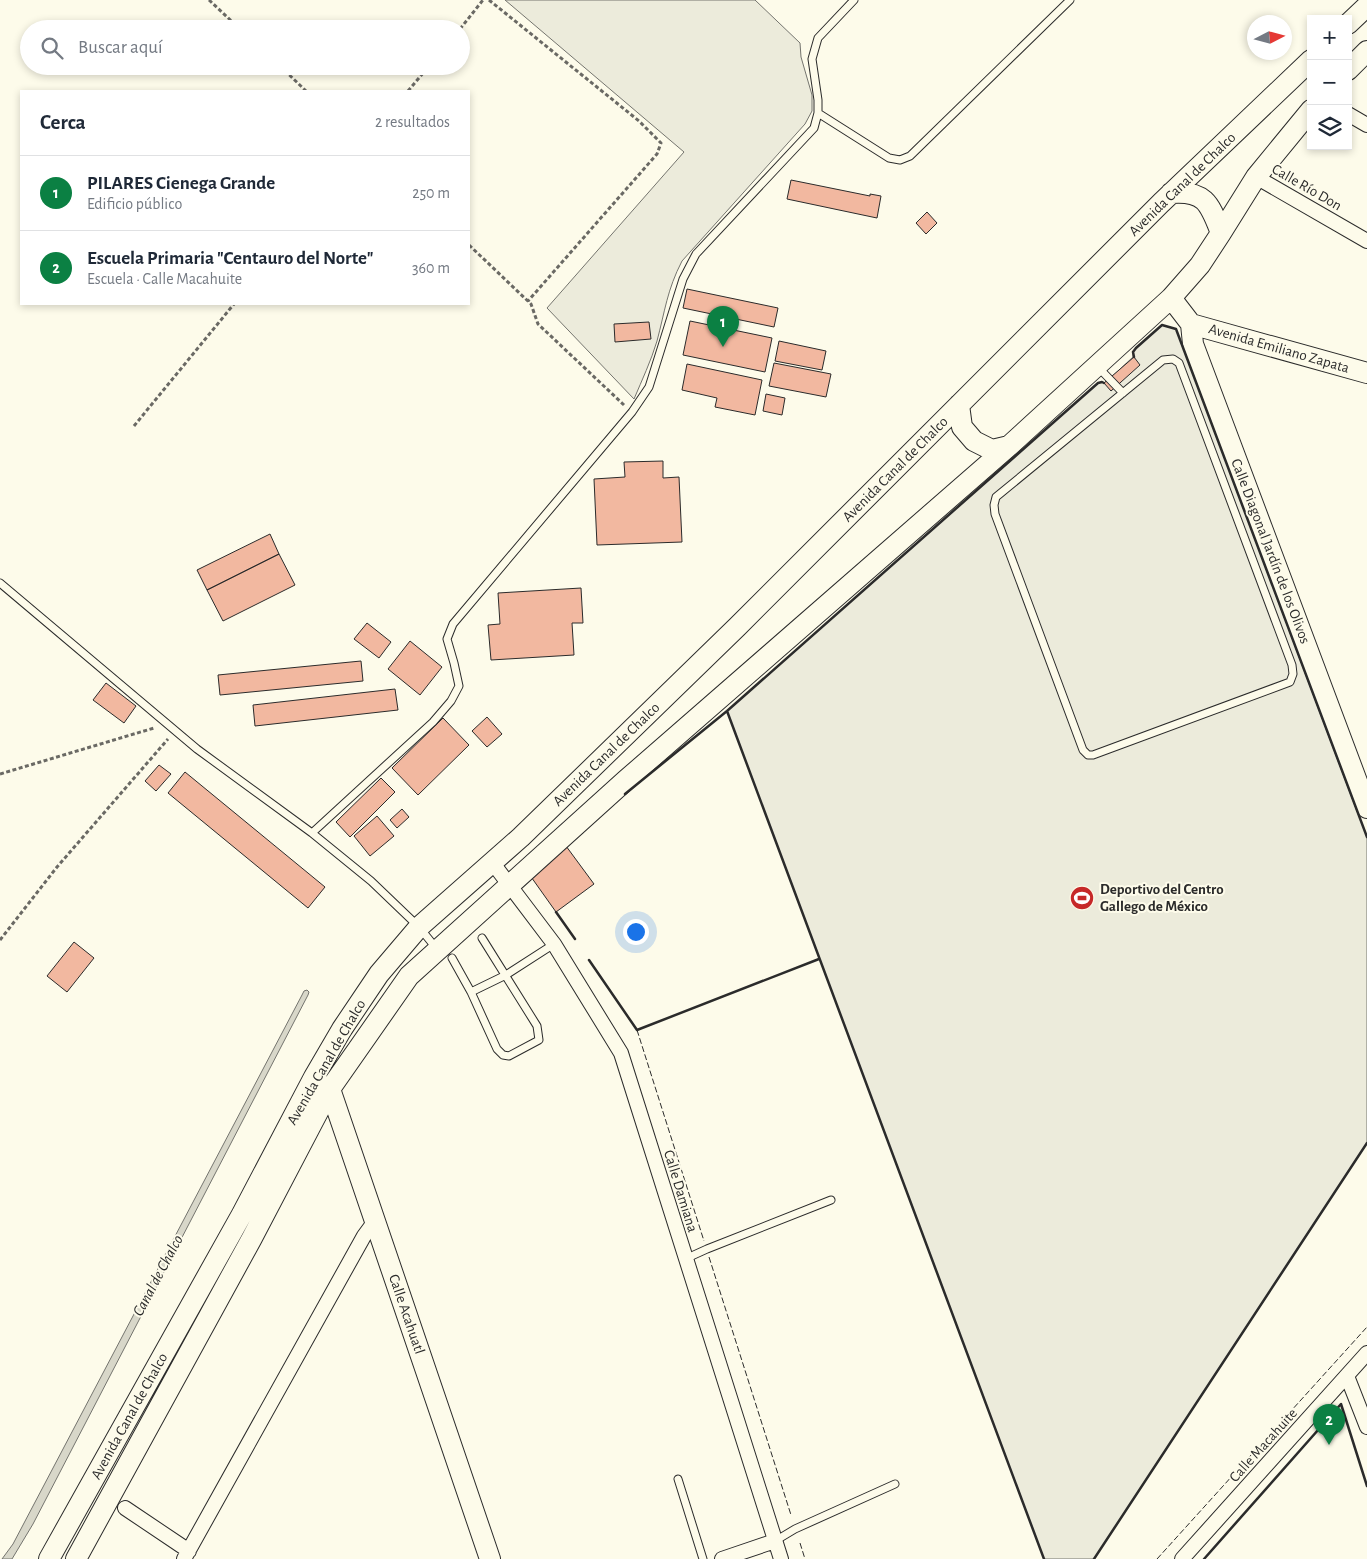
<!DOCTYPE html>
<html lang="es">
<meta charset="utf-8">
<style>
:root{--surface:#fff;--page:#f2f2f3;--text:#1f2937;--muted:#747a83;--line:#e0e1e3;--accent:#0b8043}
body{margin:0;font-family:"Alegreya Sans",sans-serif;background:var(--page);color:var(--text)}
.controls{position:absolute;right:15px;top:15px;display:grid;overflow:hidden;border-radius:0px;box-shadow:0 2px 8px #0003}
.controls button{width:45px;height:45px;display:grid;place-items:center;padding:0;border:0;border-bottom:1px solid var(--line);background:var(--surface);color:var(--text);font:25px sans-serif}
.compass{position:absolute;left:1247px;top:15px;width:45px;height:45px;border-radius:50%;background:var(--surface);box-shadow:0 2px 8px #0003;rotate:84deg}
.you{position:absolute;left:635px;top:931px;width:18px;height:18px;margin:-12px;border:4px solid #fff;border-radius:50%;background:#1a73e8;box-shadow:0 0 0 8px #1a73e833}
.badge{display:grid;place-items:center;width:32px;height:32px;border-radius:50%;background:var(--accent);color:#fff;font-size:16px;font-weight:700}
.pin{position:absolute;translate:-50% -41px;filter:drop-shadow(0 1px 2px #0008)}
.pin::after{content:'';position:absolute;top:26px;width:18px;height:15px;background:inherit;clip-path:polygon(0 0,100% 0,50% 100%)}
.list{margin:0;padding:0;list-style:none}
h2{display:flex;justify-content:space-between;align-items:center;height:65px;margin:0;padding:0 20px;font-size:21px}
h2 small{font-size:16px;font-weight:400;color:var(--muted)}
.list li{display:grid;grid-template-columns:32px 1fr auto;gap:15px;align-items:center;box-sizing:border-box;height:75px;padding:0 20px;border-top:1px solid var(--line)}
.list b{display:block;font-size:19px;white-space:nowrap}
.list p{margin:0;font-size:16px;white-space:nowrap;color:var(--muted)}
.list em{font-size:16px;font-style:normal;color:var(--muted)}
.icon{flex:none;width:28px;height:28px;fill:none;stroke:currentColor;stroke-width:2;stroke-linecap:round;stroke-linejoin:round}
.map{position:relative;flex:none;width:1367px;height:1559px;overflow:hidden}
.search{position:absolute;background:var(--surface);box-shadow:0 2px 8px #0003;left:20px;top:20px;width:450px;height:55px;display:flex;align-items:center;gap:12px;box-sizing:border-box;padding:0 18px;border-radius:28px;color:var(--muted);font-size:19px}
.panel{position:absolute;background:var(--surface);box-shadow:0 2px 8px #0003;left:20px;top:90px;width:450px;height:215px;border-radius:0px}
.map>svg:first-child{display:block}
</style>
<div class="map">
<svg width="1367" height="1559" viewBox="0 0 1367 1559">
<rect width="100%" height="100%" fill="#fdfbea"/>
<!-- green -->
<path fill="#ecebdb" stroke="#74746e" d="M505 0H755L800 43 801 57 812 95V111L805 124 682 261C667 290 665 311 657 341 651 361 642 380 634 399L547 308 684 152Z
M1162 325 1176 329 1367 837V1143L1094 1559H1044L727 711 1098 383 1102 382 1105 383 1133 357V352L1136 348Z"/>
<!-- water -->
<path fill="#d8d7c9" stroke="#74746e" d="M307 990 309 992 308 995 33 1524 12 1559H2L13 1544 302 995 304 991Z"/>
<!-- building -->
<path fill="#f2b8a0" stroke="#2b2b2b" d="M791 180 870 196V194L881 196 877 218 787 199Z
M927 212 937 223 926 234 916 223Z
M687 289 778 308 774 327 683 308Z
M690 321 772 338 765 372 683 355Z
M649 322 651 339 615 342 614 324Z
M779 341 826 351 822 370 775 361Z
M1134 357 1140 365 1111 391 1104 383Z
M774 363 831 374 826 397 769 386Z
M687 364 762 380 755 415 715 407 717 398 682 390Z
M766 394 785 398 782 415 763 411Z
M663 461V478L679 477 682 542 597 545 594 479 625 477 624 462Z
M270 534 279 554 207 590 197 570Z
M279 554 295 585 223 621 207 590Z
M581 588 583 623H572L574 655 491 660 488 625 500 624 498 593Z
M367 623 391 642 379 658 354 639Z
M410 641 442 667 420 695 388 669Z
M361 661 363 681 220 695 218 675Z
M106 683 136 706 124 723 93 700Z
M395 689 398 710 255 726 253 705Z
M487 717 502 734 487 747 472 731Z
M443 718 469 745 418 795 392 768Z
M159 765 171 774 156 791 145 781Z
M185 772 325 887 308 908 168 793Z
M381 778 395 792 350 837 336 822Z
M402 809 409 817 397 828 390 820Z
M377 816 394 836 370 856 354 836Z
M566 846 594 884 556 912 529 874Z
M74 942 94 958 67 992 47 976Z"/>
<g fill="none" stroke-linecap="round" stroke-linejoin="round">
<!-- lane casing -->
<g stroke="#2b2b2b" stroke-width="9">
<path id="lane" d="M818 113 889 158 900 160 910 156 1070 0
M1173 359 1179 363 1292 665 1293 674 1290 682 1093 755H1088L1083 750 995 514 994 505 996 497 1163 360Z
M1097 366 1123 393
M0 583 197 749 312 833 371 881 419 927 436 948
M312 833 433 722 451 701 459 686 454 663 447 639 453 624 632 412 649 387 683 279 696 254 814 128 818 113V100L812 59 818 38 854 0
M482 938 537 1026 539 1040 509 1056 503 1055 497 1049 471 992 506 975 554 944
M452 958 471 992
M685 1259 707 1249 831 1200
M678 1479 703 1559
M775 1541 795 1529 895 1484"/>
</g>
<!-- street casing -->
<g stroke="#2b2b2b" stroke-width="16">
<path id="street" d="M1348 114 1367 125
M1256 177 1367 241
M492 862 554 944 621 1053 781 1559
M1347 1376 1367 1427
M125 1508 189 1551
M184 1559 364 1236 375 1221
M722 1559 775 1541
M1182 1559 1367 1353"/>
</g>
<!-- secondary casing -->
<g stroke="#2b2b2b" stroke-width="22">
<path id="secondary" d="M1348 24 1367 6
M1348 70 1367 51
M1171 193C1206 190 1210 205 1221 233
M1171 298 1191 324 1193 344 1367 808
M1191 324 1367 373
M959 405 962 427 974 441 992 450 1009 446
M325 1086 330 1089 490 1559
M49 1559 242 1214 314 1077 342 1029 379 974 419 927 521 837 737 627 1161 203 1311 60
M76 1559 252 1238 330 1089 409 976 626 780 1009 446 1171 298 1200 265 1221 233 1256 177 1311 110"/>
</g>
<!-- path -->
<path stroke="#6a6964" stroke-width="3" stroke-dasharray="4 2.5" stroke-linecap="butt" d="M209 0 240 29
M489 0 639 121 661 143 657 154 528 301
M460 29 483 0
M280 66 306 91
M408 91 429 66
M469 245 531 304 538 324 624 405
M134 426 234 304
M0 774 154 728
M0 940 57 867 168 739"/>
<!-- lane -->
<use href="#lane" stroke="#fdfbea" stroke-width="7"/>
<!-- street -->
<use href="#street" stroke="#fdfbea" stroke-width="14"/>
<!-- secondary -->
<use href="#secondary" stroke="#fdfbea" stroke-width="20"/>
<!-- fence -->
<path stroke="#2b2b2b" stroke-width="1" stroke-dasharray="6 2.5" stroke-linecap="butt" d="M637 1030 704 1241
M709 1257 791 1515
M800 1543 805 1559
M1157 1559 1367 1327"/>
<!-- wall -->
<path stroke="#2b2b2b" stroke-width="2.5" d="M1134 357 1133 352 1136 348 1162 325 1176 329 1367 837
M727 711 1044 1559
M625 794 727 711 1098 383 1102 382 1104 383
M556 912 575 939
M589 960 637 1030 819 959
M1094 1559 1367 1143
M1204 1559 1341 1404 1367 1486"/>
</g>
<!-- icons -->
<defs>
<g id="stadium-disc" transform="scale(1.25)"><circle r="9.5" fill="#c62828" stroke="#fdfbea"/><path d="M0-5a6.5 5 0 1 0 0 10a6.5 5 0 1 0 0-10ZM-3.5-1.8h7v3.6h-7Z" fill="#fff"/></g>
</defs>
<g fill-rule="evenodd">
<use href="#stadium-disc" x="1082" y="898"/>
</g>
<g text-anchor="middle" stroke-width="4" stroke-linejoin="round" paint-order="stroke">
<!-- street labels -->
<g font-size="15" fill="#2b2b2b" stroke="#fdfbea">
<text transform="translate(1182 184) rotate(-44)" y="5">Avenida Canal de Chalco</text>
<text transform="translate(1307 187) rotate(30)" y="5">Calle Río Don</text>
<text transform="translate(1279 348) rotate(16)" y="5">Avenida Emiliano Zapata</text>
<text transform="translate(895 469) rotate(-45)" y="5">Avenida Canal de Chalco</text>
<text transform="translate(1271 551) rotate(69)" y="5">Calle Diagonal Jardín de los Olivos</text>
<text transform="translate(606 754) rotate(-44)" y="5">Avenida Canal de Chalco</text>
<text transform="translate(326 1062) rotate(-60)" y="5">Avenida Canal de Chalco</text>
<text transform="translate(681 1191) rotate(73)" y="5">Calle Damiana</text>
<text transform="translate(407 1314) rotate(71)" y="5">Calle Acahuatl</text>
<text transform="translate(129 1416) rotate(-61)" y="5">Avenida Canal de Chalco</text>
<text transform="translate(1263 1445) rotate(-48)" y="5">Calle Macahuite</text>
</g>
<!-- poi labels -->
<g font-size="15" font-weight="bold" fill="#2b2b2b" stroke="#fdfbea" text-anchor="start">
<text x="1100" y="894">Deportivo del Centro<tspan x="1100" dy="17">Gallego de México</tspan></text>
</g>
<!-- water labels -->
<g font-size="16" font-style="italic" fill="#2b2b2b" stroke="#fdfbea">
<text transform="translate(157 1275) rotate(-62)" y="6">Canal de Chalco</text>
</g>
</g>
</svg>
<div class="controls">
<button>+</button>
<button>−</button>
<button><svg class="icon" aria-label="layers" viewBox="0 0 24 24"><path d="M12 4l9 5-9 5-9-5zM3 14l9 5 9-5"/></svg></button>
</div>
<svg class="compass" viewBox="-18 -18 36 36"><path d="M0-13l5 13h-10z" fill="#e53935"/><path d="M0 13l5-13h-10z" fill="#747a83"/></svg>
<div class="you"></div>
<div class="pin badge" style="left:723px;top:347px">1</div>
<div class="pin badge" style="left:1329px;top:1445px">2</div>
<div class="search"><svg class="icon" aria-label="search" viewBox="0 0 24 24"><circle cx="10" cy="10" r="6"/><path d="M15 15l6 6"/></svg>Buscar aquí</div>
<section class="panel">
<h2>Cerca<small>2 resultados</small></h2>
<ul class="list">
<li><span class="badge">1</span><div><b>PILARES Cienega Grande</b><p>Edificio público</p></div><em>250 m</em></li>
<li><span class="badge">2</span><div><b>Escuela Primaria &quot;Centauro del Norte&quot;</b><p>Escuela · Calle Macahuite</p></div><em>360 m</em></li>
</ul>
</section>
</div>
